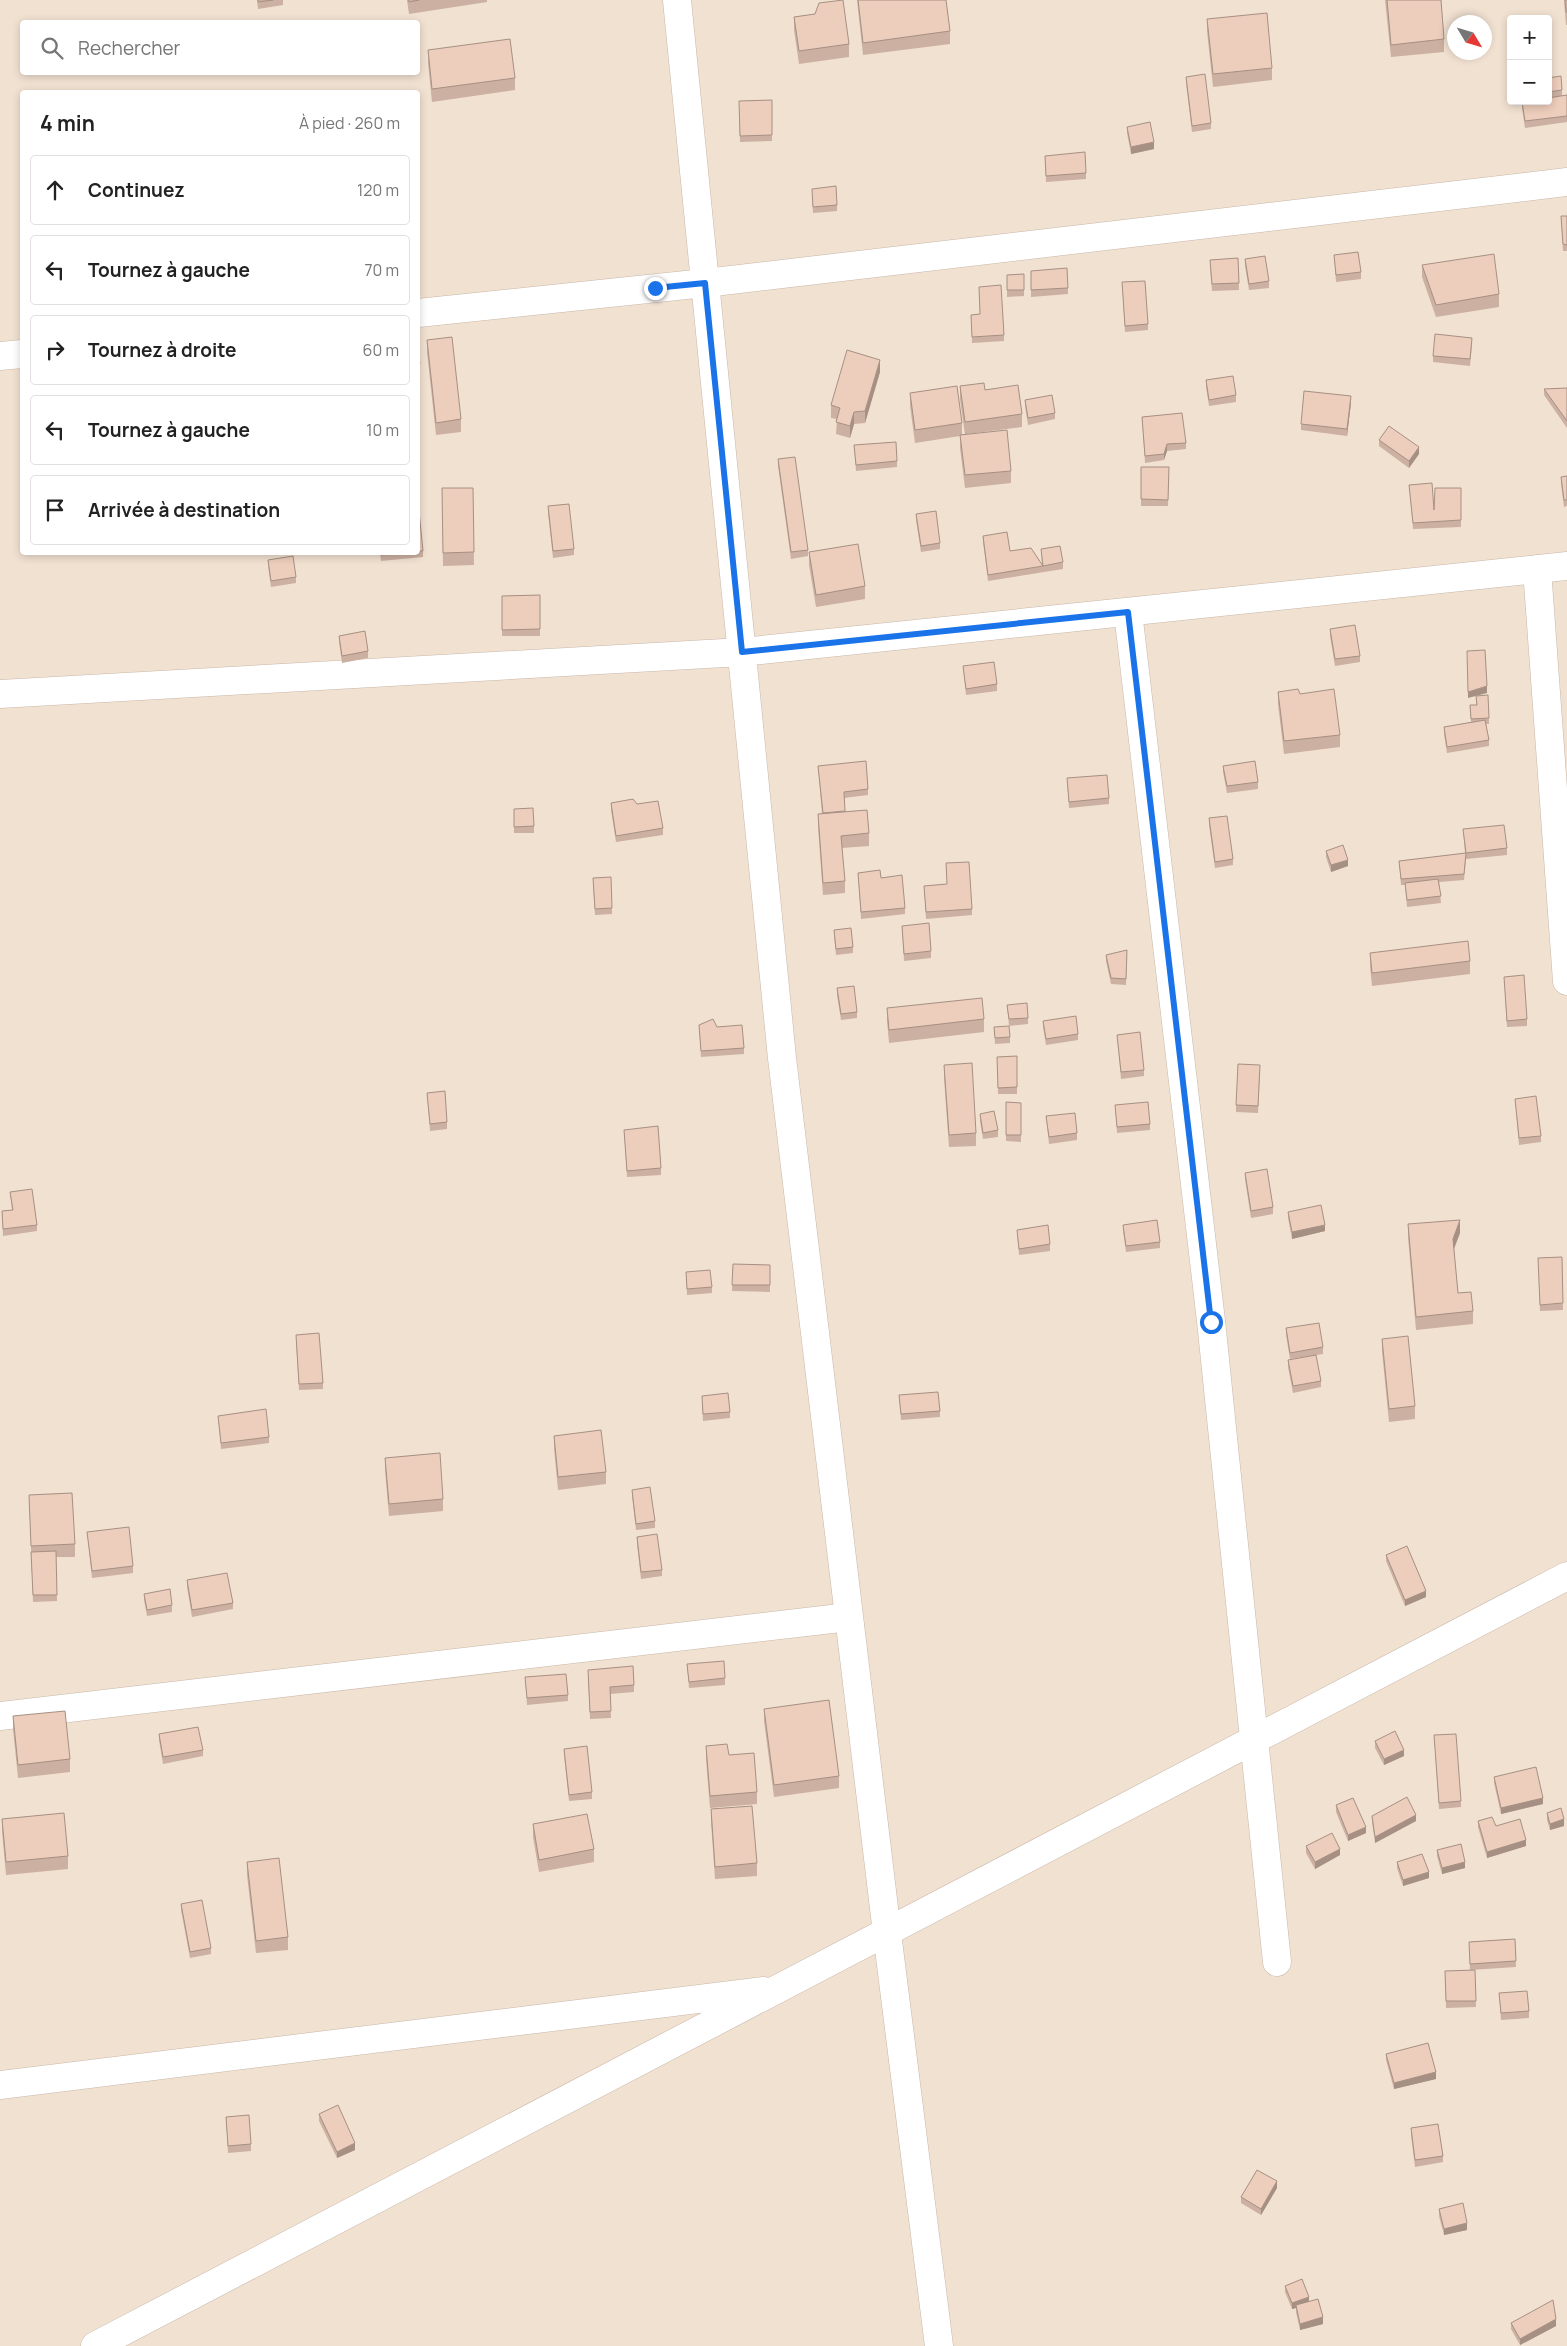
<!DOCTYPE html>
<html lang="fr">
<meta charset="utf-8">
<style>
:root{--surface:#fff;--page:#f2f2f2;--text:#222;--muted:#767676;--line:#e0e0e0}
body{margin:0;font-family:Manrope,sans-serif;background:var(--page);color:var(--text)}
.controls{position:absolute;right:15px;top:15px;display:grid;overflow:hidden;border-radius:5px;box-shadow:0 2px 8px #0003}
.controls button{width:45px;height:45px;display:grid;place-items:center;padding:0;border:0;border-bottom:1px solid var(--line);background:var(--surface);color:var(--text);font:25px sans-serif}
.compass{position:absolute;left:1447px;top:15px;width:45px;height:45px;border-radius:50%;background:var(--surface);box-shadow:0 2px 8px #0003;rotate:128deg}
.stop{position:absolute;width:15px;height:15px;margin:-11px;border:4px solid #1a73e8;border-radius:50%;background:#fff}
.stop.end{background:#1a73e8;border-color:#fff;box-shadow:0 1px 5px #0008}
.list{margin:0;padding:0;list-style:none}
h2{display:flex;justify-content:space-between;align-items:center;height:65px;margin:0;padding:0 20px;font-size:21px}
h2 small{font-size:16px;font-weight:400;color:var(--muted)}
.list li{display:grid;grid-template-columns:32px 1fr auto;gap:15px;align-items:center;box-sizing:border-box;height:70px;margin:0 10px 10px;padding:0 10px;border:1px solid var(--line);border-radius:5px}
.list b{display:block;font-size:19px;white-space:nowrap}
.list em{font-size:16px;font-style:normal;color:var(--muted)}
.icon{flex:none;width:28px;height:28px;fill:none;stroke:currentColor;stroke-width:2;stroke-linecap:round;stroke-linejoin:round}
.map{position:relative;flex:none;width:1567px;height:2346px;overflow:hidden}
.search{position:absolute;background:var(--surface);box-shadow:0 2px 8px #0003;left:20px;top:20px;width:400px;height:55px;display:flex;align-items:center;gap:12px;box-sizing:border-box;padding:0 18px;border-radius:5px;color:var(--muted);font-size:19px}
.panel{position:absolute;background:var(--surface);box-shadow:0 2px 8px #0003;left:20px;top:90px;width:400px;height:465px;border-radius:5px}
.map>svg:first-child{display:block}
</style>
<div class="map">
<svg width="1567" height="2346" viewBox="0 0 1567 2346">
<rect width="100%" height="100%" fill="#faf0e2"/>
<!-- residential -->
<path fill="#f1e1d1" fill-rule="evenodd" d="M0 0H1567V2346H0ZM1511 19H1548V101H1511ZM22 22H418V72H22ZM1454 22H1484V52H1454ZM22 92H418V552H22Z"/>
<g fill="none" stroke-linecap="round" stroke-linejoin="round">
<!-- street casing -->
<g stroke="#c9b7a9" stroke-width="29">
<path id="street" d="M677 0 782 1058 887 1933 939 2346
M418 313 705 283 1567 182
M0 356 22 354
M1537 569 1567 981
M1128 612 1211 1321 1277 1962
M0 694 742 652 1567 566
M0 1716 849 1617
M0 2085 764 1991
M95 2346 1567 1576"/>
</g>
<!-- street -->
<use href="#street" stroke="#fff" stroke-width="28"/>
</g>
<!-- wall -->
<path fill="#ccb0a1" d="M257 0H283V5L258 9Z
M407 0H487V2L409 14Z
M857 0H946L950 31V44L863 55Z
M1385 0H1441L1444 39V52L1391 57Z
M1564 0H1567V25H1566Z
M815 14 849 44V57L799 64 794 30V17Z
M1207 19 1272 68V80L1213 87 1207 31Z
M428 50 515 78V90L432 102 428 63Z
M1186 77 1211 123V129L1192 132 1186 83Z
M1548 78 1562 90V96L1567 95V122L1525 128 1522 108V102L1519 103V101H1548Z
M772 100V141L740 142 739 101Z
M1127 127 1154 149 1131 154 1127 133Z
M1045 156 1086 173V179L1046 182Z
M812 195 837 205V211L813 213Z
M1561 216H1567V251H1563Z
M1334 255 1361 272V279L1336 282Z
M1238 258 1239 290 1212 291 1210 266Z
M1245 259 1269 281V288L1249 290 1245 266Z
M1422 265 1499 294V307L1436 317 1422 277Z
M1031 271 1068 288V294L1031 297Z
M1024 274V296L1007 297V275Z
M1122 282 1148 324V330L1125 332Z
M979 287 1004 335V341L972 343 971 315 980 314Z
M427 340 461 419V432L436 435 427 352Z
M1472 345 1470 366 1433 362V356Z
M880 372 865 423 854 424 850 438 836 434 837 419 831 418V405Z
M1206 380 1236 395V402L1209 406 1206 387Z
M960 386 985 390 1022 414V427L967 434 1011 471V483L965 488 960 448V436L915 443 910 406V393L962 423V435H965L960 399Z
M1567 388V428L1544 395V389Z
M1025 400 1055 413V419L1028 425 1025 406Z
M1351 403 1347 436 1301 430V424Z
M1142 417 1186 443V449L1167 451 1164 460 1145 463Z
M1379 440 1419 454 1409 468 1379 446Z
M854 445 897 461V467L856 471Z
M778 459 808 550V556L791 559 778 466Z
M1141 467H1169L1168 506H1141Z
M1567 476V506L1564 507 1561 483V477Z
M1409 485 1434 510 1461 488V527L1413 529Z
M442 488H473L474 565 443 566Z
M548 506 574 549V555L553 558 548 513Z
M418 511 423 551V557L381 561 380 552H418Z
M916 514 940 543V549L921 552 916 520Z
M983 536 1010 551 1042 564 1041 549 1063 562V569L988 581 983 542Z
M809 552 865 586V599L816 607 809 565Z
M268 560 296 577V583L271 587 268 566Z
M540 595V636H502V596Z
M1330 629 1360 656V662L1335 666 1330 636Z
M339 636 368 651V658L342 663 339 642Z
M963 666 997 684V691L966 695Z
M1278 692 1300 694 1340 735V747L1284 754 1278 704Z
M1476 696 1489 718V724H1486L1489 740V746L1447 753 1444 734V727L1471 722 1470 705H1476Z
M818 766 868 789V795L844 798 845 812 869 833V846L842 848 845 881V893L823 895 818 827V814H822Z
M1223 766 1258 782V789L1227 793 1223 772Z
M1067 778 1109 798V804L1069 808Z
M611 803 637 804 663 828V835L616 842 611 810Z
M514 809 534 826V833H514Z
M1209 818 1233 859V865L1215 868 1209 825Z
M1463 829 1507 848V855L1466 859 1464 880 1439 882 1441 903 1407 907 1405 885H1401L1399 861 1465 853Z
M1326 851 1348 866 1331 872 1326 857Z
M946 863 972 909V915L926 919 924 886 947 884Z
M858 873 881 878 905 908V914L861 919Z
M593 884 612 908V914L595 915Z
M902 926 931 951V958L904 961Z
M834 930 853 947V953L836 955 834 936Z
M1127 950 1126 985 1111 984 1106 961V955Z
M1370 953 1470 961V974L1372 986 1370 966Z
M1504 977 1527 1019V1026L1507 1027Z
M837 988 857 1012V1018L841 1020 837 995Z
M1007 1005 1028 1018V1024L1009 1026Z
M887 1008 984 1019V1032L889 1043 887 1021Z
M1043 1021 1078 1034V1040L1046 1045 1043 1027Z
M699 1025 717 1027 744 1048V1054L701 1057Z
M994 1027 1010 1037V1043L995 1044Z
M1117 1035 1144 1070V1076L1121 1079Z
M1017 1056V1094H998L997 1057Z
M944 1065 976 1133V1146L949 1147 944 1078Z
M1260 1071 1258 1113 1236 1112V1105Z
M427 1093 447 1122V1129L430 1131Z
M1515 1099 1541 1136V1142L1519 1145Z
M1006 1102 1021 1103V1142L1006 1141Z
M1115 1105 1150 1124V1130L1117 1133Z
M980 1114 998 1130V1137L983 1139 980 1121Z
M1046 1116 1077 1133V1140L1049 1144Z
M624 1130 661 1168V1175L627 1177Z
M1245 1173 1273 1207V1214L1251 1218 1245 1179Z
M10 1192 37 1225V1231L3 1236 2 1211 12 1210Z
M1288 1212 1325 1231 1292 1239 1288 1218Z
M1408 1224 1460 1233 1454 1249 1458 1293 1473 1311V1324L1416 1330 1408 1237Z
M1123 1225 1160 1242V1248L1126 1252 1123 1231Z
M1017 1230 1050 1244V1251L1019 1255Z
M1562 1257 1563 1310 1540 1311 1538 1258Z
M733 1264 770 1265V1292L732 1291Z
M686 1272 712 1287V1293L687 1295Z
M1286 1328 1323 1347V1354L1290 1359 1286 1335Z
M1382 1339 1415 1406V1419L1389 1422 1382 1351Z
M296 1341 323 1383V1389L299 1390Z
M1288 1360 1321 1381V1387L1293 1393 1288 1367Z
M899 1395 940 1411V1417L901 1420Z
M702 1403 730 1412V1418L703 1421Z
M218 1416 269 1437V1443L221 1449Z
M554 1436 606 1472V1484L558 1490 554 1448Z
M385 1458 443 1499V1511L389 1516 385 1470Z
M632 1490 655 1521V1528L636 1530 632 1496Z
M29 1495 75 1544V1557H56L57 1601 33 1602Z
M87 1532 133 1566V1573L92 1578Z
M637 1537 662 1570V1576L641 1579 637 1544Z
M1386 1555 1426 1597 1405 1606 1386 1561Z
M187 1580 233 1603V1609L192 1617 187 1587Z
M144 1594 172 1605V1612L147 1616 144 1600Z
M687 1664 725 1678V1685L689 1688Z
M588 1676 634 1685V1692L610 1694 611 1718 590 1719Z
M525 1677 568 1695V1701L527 1705Z
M764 1709 839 1776V1788L774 1797 764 1721Z
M13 1716 70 1759V1772L18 1778 13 1729Z
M159 1734 203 1750V1756L163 1764 159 1740Z
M1434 1735 1461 1801V1807L1439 1809Z
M1375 1741 1404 1756 1384 1765 1375 1748Z
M706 1746 729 1755 757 1792V1804L710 1808 706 1759Z
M564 1749 592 1792V1799L569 1801 564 1755Z
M1494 1777 1543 1804 1501 1814 1494 1783Z
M1336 1805 1366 1833 1348 1841 1336 1812Z
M711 1809 757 1863V1876L715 1879 711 1822Z
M1547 1813 1564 1826 1550 1830 1547 1820Z
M1372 1816 1416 1821 1375 1843 1372 1822Z
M2 1819 68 1856V1869L6 1875 2 1831Z
M1478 1821 1496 1826 1526 1846 1487 1858 1478 1827Z
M533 1824 594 1849V1862L539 1872 533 1837Z
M1306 1846 1340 1855 1315 1869 1306 1853Z
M1437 1850 1465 1868 1442 1874 1437 1856Z
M247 1862 288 1937V1950L256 1953 247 1875Z
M1397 1862 1429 1878 1403 1886 1397 1868Z
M181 1904 211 1948V1954L190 1958 181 1910Z
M1515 1939 1516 1967 1470 1970 1469 1942Z
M1475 1970 1476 2007 1446 2008 1445 1971Z
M1499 1993 1529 2011V2018L1501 2020Z
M1386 2054 1436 2079 1394 2089 1386 2060Z
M319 2114 355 2150 337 2158 319 2121Z
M226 2117 251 2144V2151L228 2153Z
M1411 2128 1443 2156V2162L1415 2167 1411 2135Z
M1277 2188 1261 2215 1241 2203V2197Z
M1439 2209 1467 2230 1444 2235 1439 2216Z
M1285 2286 1309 2302 1323 2324 1300 2330 1296 2312V2308L1292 2309 1285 2292Z
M1511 2323 1556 2326 1520 2345 1511 2329Z"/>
<!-- shaded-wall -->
<path fill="#a69083" d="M1154 142V149L1131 154V147Z
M880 360V372L865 423V411Z
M420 364V371H418V365Z
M1351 396V403L1347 436V429Z
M854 412V424L850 438V426Z
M1167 444V451L1164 460V454Z
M1419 447V454L1409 468V461Z
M1487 686V693L1468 698V692Z
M1348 860V866L1331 872V865Z
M1460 1220V1233L1453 1251V1239Z
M1325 1225V1231L1292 1239V1232Z
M1426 1591V1597L1405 1606V1600Z
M1404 1750V1756L1384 1765V1759Z
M1543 1798V1804L1501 1814V1808Z
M1416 1815V1821L1375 1843V1837Z
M1564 1819V1826L1550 1830V1824Z
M1366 1827V1833L1348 1841V1835Z
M1526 1840V1846L1487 1858V1852Z
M1340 1849V1855L1315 1869V1862Z
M1465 1862V1868L1442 1874V1868Z
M1429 1872V1878L1403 1886V1880Z
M1436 2072V2079L1394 2089V2083Z
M355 2143V2150L337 2158V2152Z
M1277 2181V2188L1261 2215V2209Z
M1467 2223V2230L1444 2235V2229Z
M1309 2297V2303L1296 2305V2308L1292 2309V2303Z
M1323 2317V2324L1300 2330V2324Z
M1556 2319V2326L1520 2345V2339Z"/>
<!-- building -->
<path fill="#edcdbb" stroke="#a69083" d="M258 0H273L258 2Z
M408 0H419L409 2Z
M843 0 849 44 799 51 794 17 815 14 819 3Z
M858 0H946L950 31 863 43Z
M1387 0H1441L1444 39 1391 45Z
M1565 0H1567V12H1566Z
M1267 13 1272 68 1213 74 1207 19Z
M510 39 515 78 432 89 428 50Z
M1205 74 1211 123 1192 126 1186 77Z
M1561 76 1562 90 1548 92V78Z
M1567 95V116L1525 121 1522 102 1548 101V98Z
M772 100V135L740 136 739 101Z
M1150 122 1154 142 1131 147 1127 127Z
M1085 152 1086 173 1046 176 1045 156Z
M836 186 837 205 813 207 812 189Z
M1561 216H1567V245L1563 244Z
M1358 252 1361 272 1336 275 1334 255Z
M1494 254 1499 294 1436 305 1422 265Z
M1265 256 1269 281 1249 284 1245 259Z
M1238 258 1239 283 1212 284 1210 260Z
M1067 268 1068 288 1031 290V271Z
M1024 274V290H1007V275Z
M1145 281 1148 324 1125 326 1122 282Z
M1001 285 1004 335 972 337 971 315 980 314 979 287Z
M1435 334 1472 338 1470 359 1433 356Z
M452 337 461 419 436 423 427 340Z
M847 350 880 360 865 411 854 412 850 426 836 422 840 408 831 405Z
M418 352 420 364 418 365Z
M1233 376 1236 395 1209 400 1206 380Z
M984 383 985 390 1018 385 1022 414 965 422 960 386Z
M957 386 962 423 915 430 910 393Z
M1567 388V421L1544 389Z
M1304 391 1351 396 1347 429 1301 424Z
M1052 395 1055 413 1028 418 1025 400Z
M1182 413 1186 443 1167 444 1164 454 1145 456 1142 417Z
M1389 426 1419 447 1409 461 1379 440Z
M1007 430 1011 471 965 475 960 435Z
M896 442 897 461 856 465 854 445Z
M795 457 808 550 791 552 778 459Z
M1141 467H1169L1168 500 1141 499Z
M1567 476V500H1564L1561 477Z
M1432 483 1434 510 1435 488H1461V520L1413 523 1409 485Z
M442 488H473L474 552 443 553Z
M569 504 574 549 553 551 548 506Z
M418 511H419L423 551H418Z
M936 511 940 543 921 546 916 514Z
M1007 532 1010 551 1031 548 1043 566 988 575 983 536Z
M858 544 865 586 816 595 809 552Z
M1060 546 1063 562 1043 566 1041 549Z
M381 552H403L381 555Z
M293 556 296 577 271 581 268 560Z
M540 595V629L502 630V596Z
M1355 625 1360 656 1335 659 1330 629Z
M365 631 368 651 342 656 339 636Z
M1485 650 1487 686 1468 692 1467 651Z
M994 662 997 684 966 689 963 666Z
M1298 689 1300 694 1334 689 1340 735 1284 741 1278 692Z
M1488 695 1489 718 1471 719 1470 705H1477L1476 696Z
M1485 720 1489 740 1447 747 1444 727Z
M866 761 868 789 844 792 845 811 823 813 818 766Z
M1255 761 1258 782 1227 786 1223 766Z
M1107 775 1109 798 1069 802 1067 778Z
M633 799 637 804 658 801 663 828 616 836 611 803Z
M533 808 534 826 514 827V809Z
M867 810 869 833 841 836 845 881 823 883 818 814Z
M1227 816 1233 859 1215 862 1209 818Z
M1504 825 1507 848 1466 853 1464 874 1401 879 1399 861 1466 853 1463 829Z
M1343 845 1348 860 1331 865 1326 851Z
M969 862 972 909 926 912 924 886 947 884 946 863Z
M880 870 881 878 902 875 905 908 861 912 858 873Z
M611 877 612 908 595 909 593 878Z
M1438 879 1441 896 1407 900 1405 883Z
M929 923 931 951 904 954 902 926Z
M851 928 853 947 836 949 834 930Z
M1468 941 1470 961 1372 973 1370 953Z
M1127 950 1126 979 1111 978 1106 955Z
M1524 975 1527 1019 1507 1021 1504 977Z
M854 986 857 1012 841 1014 837 988Z
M982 998 984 1019 889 1030 887 1008Z
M1027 1003 1028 1018 1009 1019 1007 1005Z
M1076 1016 1078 1034 1046 1039 1043 1021Z
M713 1019 717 1027 742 1025 744 1048 701 1051 699 1025Z
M1009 1026 1010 1037 995 1038 994 1027Z
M1140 1032 1144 1070 1121 1072 1117 1035Z
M1017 1056V1087L998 1088 997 1057Z
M972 1063 976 1133 949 1135 944 1065Z
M1238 1064 1260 1065 1258 1106 1236 1105Z
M445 1091 447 1122 430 1124 427 1093Z
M1536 1096 1541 1136 1519 1138 1515 1099Z
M1006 1102 1021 1103V1135H1006Z
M1148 1102 1150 1124 1117 1127 1115 1105Z
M994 1111 998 1130 983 1133 980 1114Z
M1075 1113 1077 1133 1049 1137 1046 1116Z
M658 1126 661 1168 627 1171 624 1130Z
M1267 1169 1273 1207 1251 1211 1245 1173Z
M32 1189 37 1225 3 1229 2 1211 13 1210 10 1192Z
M1321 1205 1325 1225 1292 1232 1288 1212Z
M1157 1220 1160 1242 1126 1246 1123 1225Z
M1460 1220 1453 1239 1458 1293 1471 1292 1473 1311 1416 1317 1408 1224Z
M1048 1225 1050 1244 1019 1249 1017 1230Z
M1562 1257 1563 1303 1540 1305 1538 1258Z
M733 1264 770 1265V1285H732Z
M710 1270 712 1287 687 1289 686 1272Z
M1319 1323 1323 1347 1290 1353 1286 1328Z
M319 1333 323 1383 299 1384 296 1335Z
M1408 1336 1415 1406 1389 1409 1382 1339Z
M1316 1355 1321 1381 1293 1386 1288 1360Z
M938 1392 940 1411 901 1414 899 1395Z
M728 1393 730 1412 703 1414 702 1396Z
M266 1409 269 1437 221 1443 218 1416Z
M601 1430 606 1472 558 1477 554 1436Z
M440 1453 443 1499 389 1504 385 1458Z
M650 1487 655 1521 636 1524 632 1490Z
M72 1493 75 1544 31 1546 29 1495Z
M129 1527 133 1566 92 1571 87 1532Z
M657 1534 662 1570 641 1572 637 1537Z
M1407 1546 1426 1591 1405 1600 1386 1555Z
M56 1551 57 1595H33L31 1552Z
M227 1573 233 1603 192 1610 187 1580Z
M170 1589 172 1605 147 1610 144 1594Z
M724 1661 725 1678 689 1682 687 1664Z
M633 1666 634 1685 610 1687 611 1711 590 1712 588 1670Z
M566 1674 568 1695 527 1698 525 1677Z
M829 1700 839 1776 774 1785 764 1709Z
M65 1711 70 1759 18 1765 13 1716Z
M198 1727 203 1750 163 1757 159 1734Z
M1395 1731 1404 1750 1384 1759 1375 1741Z
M1456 1734 1461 1801 1439 1803 1434 1735Z
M727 1744 729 1755 754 1753 757 1792 710 1796 706 1746Z
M587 1746 592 1792 569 1795 564 1749Z
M1536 1767 1543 1798 1501 1808 1494 1777Z
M1407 1797 1416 1815 1375 1837 1372 1816Z
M1353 1798 1366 1827 1348 1835 1336 1805Z
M752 1806 757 1863 715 1867 711 1809Z
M1561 1808 1564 1819 1550 1824 1547 1813Z
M64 1813 68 1856 6 1862 2 1819Z
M587 1814 594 1849 539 1860 533 1824Z
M1492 1817 1496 1826 1520 1819 1526 1840 1487 1852 1478 1821Z
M1332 1833 1340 1849 1315 1862 1306 1846Z
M1461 1844 1465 1862 1442 1868 1437 1850Z
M1422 1854 1429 1872 1403 1880 1397 1862Z
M279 1858 288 1937 256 1941 247 1862Z
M202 1900 211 1948 190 1952 181 1904Z
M1515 1939 1516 1961 1470 1964 1469 1942Z
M1475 1970 1476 2001H1446L1445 1971Z
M1527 1991 1529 2011 1501 2013 1499 1993Z
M1428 2043 1436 2072 1394 2083 1386 2054Z
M338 2105 355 2143 337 2152 319 2114Z
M249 2115 251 2144 228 2146 226 2117Z
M1438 2124 1443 2156 1415 2160 1411 2128Z
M1257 2170 1277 2181 1261 2209 1241 2197Z
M1463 2203 1467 2223 1444 2229 1439 2209Z
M1302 2279 1309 2297 1292 2303 1285 2286Z
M1318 2299 1323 2317 1300 2324 1296 2305Z
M1553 2300 1556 2319 1520 2339 1511 2323Z"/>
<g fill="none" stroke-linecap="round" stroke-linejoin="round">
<!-- route -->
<path stroke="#1a73e8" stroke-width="6" d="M655 288 705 283 742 652 1128 612 1211 1322"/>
</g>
</svg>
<div class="controls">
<button>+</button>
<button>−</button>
</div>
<svg class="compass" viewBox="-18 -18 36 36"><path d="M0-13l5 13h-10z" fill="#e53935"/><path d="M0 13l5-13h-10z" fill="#767676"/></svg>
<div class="stop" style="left:1211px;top:1322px"></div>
<div class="stop end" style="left:655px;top:288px"></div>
<div class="search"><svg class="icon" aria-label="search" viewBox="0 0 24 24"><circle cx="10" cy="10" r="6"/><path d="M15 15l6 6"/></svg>Rechercher</div>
<section class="panel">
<h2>4 min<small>À pied · 260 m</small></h2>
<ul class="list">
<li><svg class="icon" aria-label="ahead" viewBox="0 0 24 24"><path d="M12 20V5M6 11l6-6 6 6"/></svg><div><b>Continuez</b></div><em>120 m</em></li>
<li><svg class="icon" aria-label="left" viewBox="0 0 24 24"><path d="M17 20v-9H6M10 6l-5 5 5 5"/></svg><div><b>Tournez à gauche</b></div><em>70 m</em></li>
<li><svg class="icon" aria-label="right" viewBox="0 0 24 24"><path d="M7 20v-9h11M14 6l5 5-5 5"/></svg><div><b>Tournez à droite</b></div><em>60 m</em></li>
<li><svg class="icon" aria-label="left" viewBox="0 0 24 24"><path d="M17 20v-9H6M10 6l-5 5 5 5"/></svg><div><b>Tournez à gauche</b></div><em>10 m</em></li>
<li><svg class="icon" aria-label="arrive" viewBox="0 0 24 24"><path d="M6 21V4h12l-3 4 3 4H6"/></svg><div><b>Arrivée à destination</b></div></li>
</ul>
</section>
</div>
